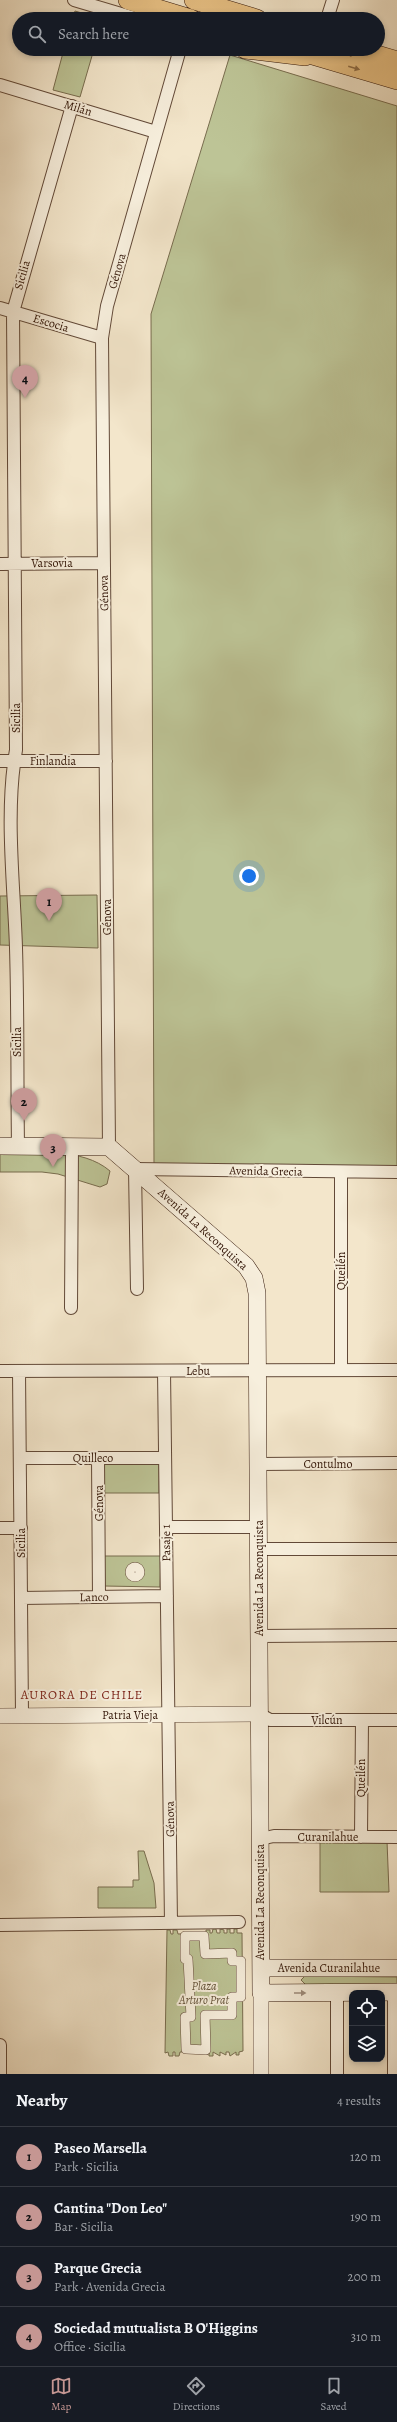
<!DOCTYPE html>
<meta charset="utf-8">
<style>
:root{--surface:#171b24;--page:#20242c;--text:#f1f3f6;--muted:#9ea1a6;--line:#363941;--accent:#c59692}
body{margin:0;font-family:Alegreya,serif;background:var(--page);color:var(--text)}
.controls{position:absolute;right:12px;bottom:12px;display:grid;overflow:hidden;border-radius:8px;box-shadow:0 2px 6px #0003}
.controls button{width:36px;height:36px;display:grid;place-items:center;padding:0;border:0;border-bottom:1px solid var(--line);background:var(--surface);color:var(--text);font:20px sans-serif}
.you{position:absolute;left:249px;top:876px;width:14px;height:14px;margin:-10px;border:3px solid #fff;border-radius:50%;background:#1a73e8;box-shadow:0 0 0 6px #1a73e833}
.badge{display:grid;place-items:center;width:26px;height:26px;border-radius:50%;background:var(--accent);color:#111;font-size:13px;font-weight:700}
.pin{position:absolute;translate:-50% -33px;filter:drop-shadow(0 1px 2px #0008)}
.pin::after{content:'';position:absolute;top:21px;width:14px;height:12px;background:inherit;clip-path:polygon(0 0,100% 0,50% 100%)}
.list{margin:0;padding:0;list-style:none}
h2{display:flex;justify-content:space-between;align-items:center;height:52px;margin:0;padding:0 16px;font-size:17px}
h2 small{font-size:13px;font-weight:400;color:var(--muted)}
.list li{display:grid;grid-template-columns:26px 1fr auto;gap:12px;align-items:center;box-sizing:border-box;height:60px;padding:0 16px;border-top:1px solid var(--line)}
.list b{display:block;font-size:15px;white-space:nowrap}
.list p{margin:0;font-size:13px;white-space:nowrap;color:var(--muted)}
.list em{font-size:13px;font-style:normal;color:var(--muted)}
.icon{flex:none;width:22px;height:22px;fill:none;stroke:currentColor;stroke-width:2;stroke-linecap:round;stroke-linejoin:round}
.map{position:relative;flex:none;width:397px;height:2074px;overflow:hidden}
.search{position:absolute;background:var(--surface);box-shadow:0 2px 6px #0003;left:12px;right:12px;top:12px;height:44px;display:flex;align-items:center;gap:10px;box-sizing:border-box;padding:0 14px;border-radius:22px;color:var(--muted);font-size:15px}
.sheet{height:292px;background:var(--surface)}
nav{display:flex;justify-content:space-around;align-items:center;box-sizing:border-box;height:56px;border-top:1px solid var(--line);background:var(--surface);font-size:11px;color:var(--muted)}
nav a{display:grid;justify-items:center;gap:2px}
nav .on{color:var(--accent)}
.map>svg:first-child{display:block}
</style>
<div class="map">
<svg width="397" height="2074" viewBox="0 0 397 2074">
<rect width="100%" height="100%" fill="#f3e6cb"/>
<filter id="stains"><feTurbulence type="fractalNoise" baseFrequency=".005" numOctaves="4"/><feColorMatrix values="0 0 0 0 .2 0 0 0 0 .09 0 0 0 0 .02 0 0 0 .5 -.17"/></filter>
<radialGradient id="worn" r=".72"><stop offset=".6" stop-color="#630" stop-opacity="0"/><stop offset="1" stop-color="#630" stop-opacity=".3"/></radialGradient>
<!-- green -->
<path fill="#bdc496" stroke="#786c4e" d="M75 11 102 19H72Z
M64 49H94L80 97 53 90Z
M230 55 397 106V1167L154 1168 151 314Z
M97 895 98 948 0 945V896Z
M0 1153C35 1153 82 1147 110 1171L107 1184 100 1187 58 1174 42 1172H0Z
M106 1462 159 1463V1493H103L102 1464Z
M104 1556H161L160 1587 104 1586Z
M387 1841 389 1892H320V1842Z
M138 1851H144L154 1883 156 1908H98V1887H133V1880H139Z
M213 1929H216L217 1933H220V1929L224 1930V1933H227V1929H230V1933H234V1929H237V1933H242L243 2051 239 2052V2055H236V2052L230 2056 229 2052H226V2055L220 2052V2056L213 2052V2056H209V2052H180L179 2056H175V2052H173V2056H169L168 2052 165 2053 167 1930H170L171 1934H173V1930H177L178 1934 206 1933V1930H210V1933H212Z
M305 1976 397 1977V1986L306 1985 301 1980Z"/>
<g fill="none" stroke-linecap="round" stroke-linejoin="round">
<!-- pedestrian casing -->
<g stroke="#624938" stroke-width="10">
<path id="pedestrian" d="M130 1572a5 5 0 1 1 10 0a5 5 0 1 1-10 0Z
M185 1936H204L205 1954 232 1953V1961H241V1997H232V2015H205L206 2050 186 2049 185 2017H191L188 1959H185Z"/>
</g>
<!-- minor casing -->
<g stroke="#624938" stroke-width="14">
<path id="minor" d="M74 0 138 19
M327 19 333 0
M0 85 156 132
M0 308 102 338
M0 564 104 563
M0 761H106
M18 1146C17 1080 18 1014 16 948 14 884 5 813 16 750L13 312 72 106
M109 1147 102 338 107 306 180 49
M341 1173V1370
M137 1289 135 1169 397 1172
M71 1308 72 1145
M0 1371 397 1370
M19 1371 22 1715
M164 1371 171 1923
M20 1458H165
M98 1458 99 1597
M258 1464 397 1463
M166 1527H258
M0 1528H21
M259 1549H397
M21 1598 167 1596
M259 1636 397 1635
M259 1714 270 1720H397
M361 1837 362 1720
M260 1839 274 1836 397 1837
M0 1925 239 1922
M0 2045V2074
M337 2074V1992
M394 2074V1992"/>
</g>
<!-- tertiary casing -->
<g stroke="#624938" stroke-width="16">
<path id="tertiary" d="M0 1716 259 1714
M261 1993V2074"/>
</g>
<!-- secondary casing -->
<g stroke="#321507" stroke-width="18">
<path id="secondary" d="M0 1146 109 1147 246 1266 254 1278 257 1293 261 1993 397 1992
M261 1968H397"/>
</g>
<!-- primary casing -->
<g stroke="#321507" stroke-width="20">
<path id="primary" d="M128 0 191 19
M194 0 257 19
M245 49 305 56
M292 49 397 80
M357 49 397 61"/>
</g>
<!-- pedestrian -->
<use href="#pedestrian" stroke="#f7efdd" stroke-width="9"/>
<!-- minor -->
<use href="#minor" stroke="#f7efdd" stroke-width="12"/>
<!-- tertiary -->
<use href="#tertiary" stroke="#f7efdd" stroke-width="15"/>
<!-- secondary -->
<use href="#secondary" stroke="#f7efdd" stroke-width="17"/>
<!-- primary -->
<use href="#primary" stroke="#eac386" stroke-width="19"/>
</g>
<!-- one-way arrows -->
<defs><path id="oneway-solid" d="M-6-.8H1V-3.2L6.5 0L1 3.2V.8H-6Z"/></defs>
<use fill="#8e6c46" href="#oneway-solid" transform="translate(354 68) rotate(16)"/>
<use fill="#9e8d7d" href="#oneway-solid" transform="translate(300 1993)"/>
<g text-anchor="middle" stroke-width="4" stroke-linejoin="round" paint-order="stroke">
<!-- street labels -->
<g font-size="12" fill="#321507" stroke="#f7efdd">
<text transform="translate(78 108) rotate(17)" y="4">Milán</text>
<text transform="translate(117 271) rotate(-74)" y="4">Génova</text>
<text transform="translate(22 275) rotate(-74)" y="4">Sicilia</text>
<text transform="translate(51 323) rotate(17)" y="4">Escocia</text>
<text x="52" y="567">Varsovia</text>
<text transform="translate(104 593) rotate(-91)" y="4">Génova</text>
<text transform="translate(16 718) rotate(-90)" y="4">Sicilia</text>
<text x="53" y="765">Finlandia</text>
<text transform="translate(107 917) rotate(-90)" y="4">Génova</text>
<text transform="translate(17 1042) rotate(-90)" y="4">Sicilia</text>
<text transform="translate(266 1171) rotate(1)" y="4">Avenida Grecia</text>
<text transform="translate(203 1229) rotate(42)" y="4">Avenida La Reconquista</text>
<text transform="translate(341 1271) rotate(-90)" y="4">Queilén</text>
<text x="198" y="1375">Lebu</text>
<text x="93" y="1462">Quilleco</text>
<text x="328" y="1468">Contulmo</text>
<text transform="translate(99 1503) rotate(-90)" y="4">Génova</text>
<text transform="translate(21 1543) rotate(-90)" y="4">Sicilia</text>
<text transform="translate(166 1543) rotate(-91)" y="4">Pasaje 1</text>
<text transform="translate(259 1578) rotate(-90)" y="4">Avenida La Reconquista</text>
<text transform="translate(94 1597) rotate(-1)" y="4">Lanco</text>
<text x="130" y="1719">Patria Vieja</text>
<text x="327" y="1724">Vilcún</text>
<text transform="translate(361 1778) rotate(-90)" y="4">Queilén</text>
<text transform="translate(170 1819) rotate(-91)" y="4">Génova</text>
<text x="328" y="1841">Curanilahue</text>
<text transform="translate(260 1902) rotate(-90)" y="4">Avenida La Reconquista</text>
<text x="329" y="1972">Avenida Curanilahue</text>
</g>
<!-- park labels -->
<g font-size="12" font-style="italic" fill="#635239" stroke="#f7efdd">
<text x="204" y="1990">Plaza<tspan x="204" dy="14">Arturo Prat</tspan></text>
</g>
<!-- neighbourhood labels -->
<g font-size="13" letter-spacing="1" fill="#7a1f14" stroke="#f7efdd">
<text x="82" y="1699">AURORA DE CHILE</text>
</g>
</g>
<rect width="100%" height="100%" filter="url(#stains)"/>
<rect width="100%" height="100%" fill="url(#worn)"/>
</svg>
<div class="controls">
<button><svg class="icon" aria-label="locate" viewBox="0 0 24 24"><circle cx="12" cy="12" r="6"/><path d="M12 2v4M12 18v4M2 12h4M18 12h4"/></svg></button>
<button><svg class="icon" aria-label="layers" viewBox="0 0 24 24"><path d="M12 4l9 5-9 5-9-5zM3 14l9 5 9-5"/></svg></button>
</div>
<div class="you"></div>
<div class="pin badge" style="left:49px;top:921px">1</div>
<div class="pin badge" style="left:24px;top:1121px">2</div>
<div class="pin badge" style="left:53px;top:1167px">3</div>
<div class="pin badge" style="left:25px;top:398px">4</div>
<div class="search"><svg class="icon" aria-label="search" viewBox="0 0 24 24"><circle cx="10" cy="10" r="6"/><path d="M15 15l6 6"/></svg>Search here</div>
</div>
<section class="sheet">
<h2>Nearby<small>4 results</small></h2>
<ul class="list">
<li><span class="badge">1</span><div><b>Paseo Marsella</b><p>Park · Sicilia</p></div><em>120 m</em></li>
<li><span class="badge">2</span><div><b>Cantina &quot;Don Leo&quot;</b><p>Bar · Sicilia</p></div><em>190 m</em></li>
<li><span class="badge">3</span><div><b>Parque Grecia</b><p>Park · Avenida Grecia</p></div><em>200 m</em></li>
<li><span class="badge">4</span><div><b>Sociedad mutualista B O'Higgins</b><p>Office · Sicilia</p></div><em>310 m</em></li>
</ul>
</section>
<nav>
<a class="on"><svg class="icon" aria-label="map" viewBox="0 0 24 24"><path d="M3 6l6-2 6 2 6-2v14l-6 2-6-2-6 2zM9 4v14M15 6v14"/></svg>Map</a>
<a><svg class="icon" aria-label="directions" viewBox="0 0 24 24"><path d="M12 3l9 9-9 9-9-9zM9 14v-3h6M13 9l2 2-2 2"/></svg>Directions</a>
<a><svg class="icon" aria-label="saved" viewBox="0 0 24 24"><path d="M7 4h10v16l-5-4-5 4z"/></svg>Saved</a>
</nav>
